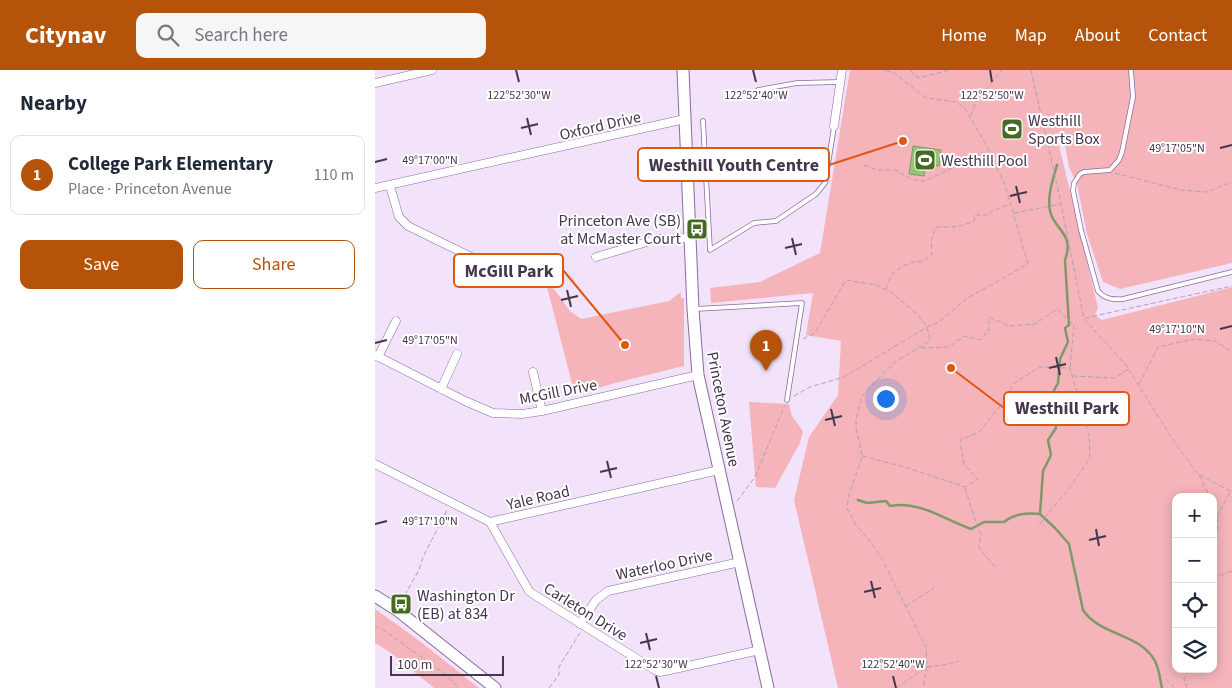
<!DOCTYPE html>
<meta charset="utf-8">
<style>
:root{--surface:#fff;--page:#f6f6f7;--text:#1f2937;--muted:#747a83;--line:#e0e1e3;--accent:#b45309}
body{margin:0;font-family:"Source Sans 3",sans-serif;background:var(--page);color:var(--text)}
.controls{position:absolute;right:15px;bottom:15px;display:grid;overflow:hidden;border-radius:10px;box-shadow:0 2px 12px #0003}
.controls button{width:45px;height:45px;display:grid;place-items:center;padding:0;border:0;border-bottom:1px solid var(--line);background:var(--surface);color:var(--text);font:25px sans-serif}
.scale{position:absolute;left:15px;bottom:12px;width:114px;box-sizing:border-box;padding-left:5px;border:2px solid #45364e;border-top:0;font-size:14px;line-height:18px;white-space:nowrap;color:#45364e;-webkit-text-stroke:4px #fff;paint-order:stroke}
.you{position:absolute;left:510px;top:328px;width:18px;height:18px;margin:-12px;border:4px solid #fff;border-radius:50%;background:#1a73e8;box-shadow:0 0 0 8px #1a73e833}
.badge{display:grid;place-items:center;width:32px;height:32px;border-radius:50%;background:var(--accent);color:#fff;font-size:16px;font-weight:700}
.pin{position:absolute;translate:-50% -41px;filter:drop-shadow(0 1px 2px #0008)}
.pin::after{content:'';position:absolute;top:26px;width:18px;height:15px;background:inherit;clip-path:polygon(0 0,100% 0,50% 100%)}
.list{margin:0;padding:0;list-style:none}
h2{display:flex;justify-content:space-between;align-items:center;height:65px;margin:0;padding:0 20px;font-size:21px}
h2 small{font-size:16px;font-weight:400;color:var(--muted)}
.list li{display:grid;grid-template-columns:32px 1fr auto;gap:15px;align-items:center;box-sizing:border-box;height:80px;margin:0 10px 10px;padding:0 10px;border:1px solid var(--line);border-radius:10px}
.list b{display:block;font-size:19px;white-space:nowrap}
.list p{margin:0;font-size:16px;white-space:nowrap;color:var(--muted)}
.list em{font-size:16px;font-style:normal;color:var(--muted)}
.actions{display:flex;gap:10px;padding:15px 20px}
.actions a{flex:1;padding:11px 0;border:1px solid var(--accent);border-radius:10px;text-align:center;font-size:18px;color:var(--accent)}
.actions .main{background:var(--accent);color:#fff}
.icon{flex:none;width:28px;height:28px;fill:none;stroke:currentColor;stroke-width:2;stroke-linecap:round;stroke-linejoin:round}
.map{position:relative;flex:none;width:857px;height:618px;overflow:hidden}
header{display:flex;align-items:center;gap:30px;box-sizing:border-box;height:70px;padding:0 25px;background:var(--accent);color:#fff}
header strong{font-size:24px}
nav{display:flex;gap:28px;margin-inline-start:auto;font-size:18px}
.search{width:350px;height:45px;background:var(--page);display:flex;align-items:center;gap:12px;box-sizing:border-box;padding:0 18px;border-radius:10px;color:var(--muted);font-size:19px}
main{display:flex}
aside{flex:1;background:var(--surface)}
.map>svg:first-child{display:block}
</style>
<header>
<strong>Citynav</strong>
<div class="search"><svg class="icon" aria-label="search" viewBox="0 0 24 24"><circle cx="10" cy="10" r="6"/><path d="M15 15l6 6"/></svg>Search here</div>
<nav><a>Home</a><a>Map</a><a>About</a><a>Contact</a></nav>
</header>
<main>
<aside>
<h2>Nearby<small></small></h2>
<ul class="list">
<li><span class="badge">1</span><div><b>College Park Elementary</b><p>Place · Princeton Avenue</p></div><em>110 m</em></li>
</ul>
<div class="actions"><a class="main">Save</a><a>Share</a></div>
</aside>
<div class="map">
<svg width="857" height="618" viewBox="0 0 857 618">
<rect width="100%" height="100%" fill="#f2e3fb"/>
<!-- green -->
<path fill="#f4b4ba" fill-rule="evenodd" d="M475 0H857V193L745 219 728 212 712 164 702 114 694 97 690 75 681 63 723 238 720 245 727 250 857 217V618H463L419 430 434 367 463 325 466 271 431 265 438 223 336 233 335 218 385 212 445 183ZM801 427H838V599H801Z
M172 217 179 219 195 241 206 249 294 231 306 222V228H309V296L240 313 200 325Z
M374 332 414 334 417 346 428 361 425 373 400 418 381 417Z
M0 539 42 569 104 618H59L16 583 0 573Z"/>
<!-- water -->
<path fill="#98c475" stroke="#7f9969" d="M538 76 566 80 564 96 551 94 549 106 534 104Z"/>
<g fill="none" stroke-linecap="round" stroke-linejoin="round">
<!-- stream -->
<path stroke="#7f9969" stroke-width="2.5" d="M483 430 492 433 511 431 515 436C544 430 570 450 596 459L609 452H629C640 443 652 443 665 444L680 458 694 474 708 540C725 566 765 563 780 591 784 599 785 609 787 618
M665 444 668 401 676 385 673 370 681 358 677 324 683 313 685 289 693 272 690 258 694 255 690 190C700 163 679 160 675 141 672 126 678 109 682 95"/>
<!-- lane casing -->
<g stroke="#8b6a9f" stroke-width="5.5">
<path id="lane" d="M756 0 758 27 747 82 744 90 735 100 709 102 705 104 699 113 698 121 706 160 723 221C730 229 738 230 748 229L857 202
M383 20 422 13 465 12
M328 51 335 180 379 153 401 151 441 124 450 113 459 57
M320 239 427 233 412 330"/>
</g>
<!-- street casing -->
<g stroke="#8b6a9f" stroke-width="9">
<path id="street" d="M0 13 57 0
M459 56 467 0
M15 116 24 147 33 156 125 201
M0 118 310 49
M221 187 282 169 315 168
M0 285 90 331 118 343 147 344 167 341 323 305
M3 287 21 251
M158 302 167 341
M66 319 82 284
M0 394 115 452 344 400
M115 452 154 521 158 524 280 600 285 602 295 600 385 580
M205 554 221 530 233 521 365 492"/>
</g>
<!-- secondary casing -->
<g stroke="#8b6a9f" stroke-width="13">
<path id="secondary" d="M308 0 318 239 323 305 393 618
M0 526 22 540 120 618"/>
</g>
<!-- path -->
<path stroke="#b0a1b9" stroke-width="1" stroke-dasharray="5 2.5" stroke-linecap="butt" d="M536 0 537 3 544 8 574 0
M656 0 686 133
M596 46 601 32 627 0
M489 95 502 100H520L538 110 550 111 607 83 615 84
M740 103 806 120 832 122 857 112
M639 143 686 134 709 249 751 295 798 370 823 404 857 422
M511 219 516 205 528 196 538 192 548 191 557 184 556 172 560 158C566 155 570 158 577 157 584 157 592 154 599 151L600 145H613L617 141 636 134
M710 248 857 216
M428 269 440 263 471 210 501 215 516 222 543 245 552 257 555 271 520 292 494 318 487 327 481 349V358L487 385 484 396 474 424 472 438 481 455 495 471 506 487 551 577 552 597 548 618
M546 278 574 277 589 266 605 270 614 260V247L634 256 660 254 682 239 699 255 695 298
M698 306 739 308 754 299
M764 314 783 277 819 269 840 271 857 282
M419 326 435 317 469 307 552 257 564 252 591 229 653 194 630 115 609 71 589 37 581 32 551 28 518 2 506 0
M487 386 533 398 590 417 603 409 589 394 585 370 604 362 629 331 639 313 665 297 695 298 714 366 715 388 696 416 662 457
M824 405 835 427
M590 418 601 453 606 464 604 478 621 498
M362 431 380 407 410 335
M838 434 841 439 843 461 838 465
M842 447 855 422
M838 508 857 501
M26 532 44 500 48 487 72 440
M531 536 559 518
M0 556 7 559 70 604 84 618
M791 609 799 618
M174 618 184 605V597L188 590 205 563
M521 618 552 597 569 595 584 591
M812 618 809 609 813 599"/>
<!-- lane -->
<use href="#lane" stroke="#fff" stroke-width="4"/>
<!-- street -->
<use href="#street" stroke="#fff" stroke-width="8"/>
<!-- secondary -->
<use href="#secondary" stroke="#fff" stroke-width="11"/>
</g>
<!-- ticks -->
<path fill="none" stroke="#45364e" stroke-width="2" d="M141 0 144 12M378 0 381 12M615 0 617 12M152 48 156 65M146 58 163 54M845 78 857 75M0 92 12 89M641 116 645 133M635 126 652 122M417 168 421 185M410 178 427 174M192 220 196 237M186 230 203 226M845 259 857 256M0 273 12 270M681 287 685 305M674 298 691 294M456 339 460 356M450 350 467 346M232 391 236 408M225 402 242 398M0 454 12 451M721 459 724 476M714 470 731 466M496 511 500 528M489 522 506 518M271 563 275 580M265 573 282 569M281 606 284 618M518 606 521 618"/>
<!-- icons -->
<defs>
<g id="stadium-square" transform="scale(1.125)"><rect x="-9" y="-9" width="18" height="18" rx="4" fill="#466a23" stroke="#fff"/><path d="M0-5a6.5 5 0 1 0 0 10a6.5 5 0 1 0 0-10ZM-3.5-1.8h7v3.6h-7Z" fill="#fff"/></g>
<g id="bus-square" transform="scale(1.125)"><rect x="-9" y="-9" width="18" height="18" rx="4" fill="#466a23" stroke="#fff"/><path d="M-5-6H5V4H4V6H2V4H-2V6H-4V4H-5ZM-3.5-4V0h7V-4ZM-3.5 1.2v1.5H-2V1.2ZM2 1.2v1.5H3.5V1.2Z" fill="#fff"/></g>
</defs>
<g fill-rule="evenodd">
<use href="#stadium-square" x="637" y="59"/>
<use href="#stadium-square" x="550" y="90"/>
<use href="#bus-square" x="322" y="159"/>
<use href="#bus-square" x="26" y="534"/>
</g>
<g text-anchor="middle" stroke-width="4" stroke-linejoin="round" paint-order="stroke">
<!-- poi labels -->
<g font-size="16" fill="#45364e" stroke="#fff" text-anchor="start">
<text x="653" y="56">Westhill<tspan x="653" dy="18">Sports Box</tspan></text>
<text x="566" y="96">Westhill Pool</text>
<text x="306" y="156" text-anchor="end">Princeton Ave (SB)<tspan x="306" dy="18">at McMaster Court</tspan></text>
<text x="42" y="531">Washington Dr<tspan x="42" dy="18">(EB) at 834</tspan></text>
</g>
<!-- street labels -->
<g font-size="16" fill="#45364e" stroke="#fff">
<text transform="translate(225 55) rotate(-13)" y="6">Oxford Drive</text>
<text transform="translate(183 321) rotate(-11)" y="6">McGill Drive</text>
<text transform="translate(349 339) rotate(79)" y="6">Princeton Avenue</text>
<text transform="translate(163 427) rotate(-13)" y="6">Yale Road</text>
<text transform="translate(289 494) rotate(-12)" y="6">Waterloo Drive</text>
<text transform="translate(211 541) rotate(32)" y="6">Carleton Drive</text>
</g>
</g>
<g font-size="12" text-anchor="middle" fill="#45364e" stroke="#fff" stroke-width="4" stroke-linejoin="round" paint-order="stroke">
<text x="144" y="29">122°52'30"W</text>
<text x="381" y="29">122°52'40"W</text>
<text x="617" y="29">122°52'50"W</text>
<text x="802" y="82">49°17'05"N</text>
<text x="55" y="94">49°17'00"N</text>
<text x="802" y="263">49°17'10"N</text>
<text x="55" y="274">49°17'05"N</text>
<text x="55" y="455">49°17'10"N</text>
<text x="281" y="598">122°52'30"W</text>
<text x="518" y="598">122°52'40"W</text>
</g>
<!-- callouts -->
<path fill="none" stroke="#e0570f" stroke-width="2" d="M528 71L454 95M250 275L188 200M576 298L629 338"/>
<g fill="#e0570f" stroke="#fff" stroke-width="2">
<circle cx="528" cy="71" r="5"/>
<circle cx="250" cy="275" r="5"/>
<circle cx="576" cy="298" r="5"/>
</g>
<g fill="#fff" stroke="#e0570f" stroke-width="2">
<rect x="263" y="78" width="191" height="33" rx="5"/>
<rect x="79" y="184" width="109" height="33" rx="5"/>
<rect x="629" y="322" width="125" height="33" rx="5"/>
</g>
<g font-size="18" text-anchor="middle" font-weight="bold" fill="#45364e">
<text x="359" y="101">Westhill Youth Centre</text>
<text x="134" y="207">McGill Park</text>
<text x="692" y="344">Westhill Park</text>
</g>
</svg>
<div class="controls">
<button>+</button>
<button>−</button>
<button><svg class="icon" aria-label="locate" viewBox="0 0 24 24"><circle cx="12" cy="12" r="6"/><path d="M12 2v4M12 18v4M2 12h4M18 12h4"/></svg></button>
<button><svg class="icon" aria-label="layers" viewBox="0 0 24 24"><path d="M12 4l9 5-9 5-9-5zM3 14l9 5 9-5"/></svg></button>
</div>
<div class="scale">100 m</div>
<div class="you"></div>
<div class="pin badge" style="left:391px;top:301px">1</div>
</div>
</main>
